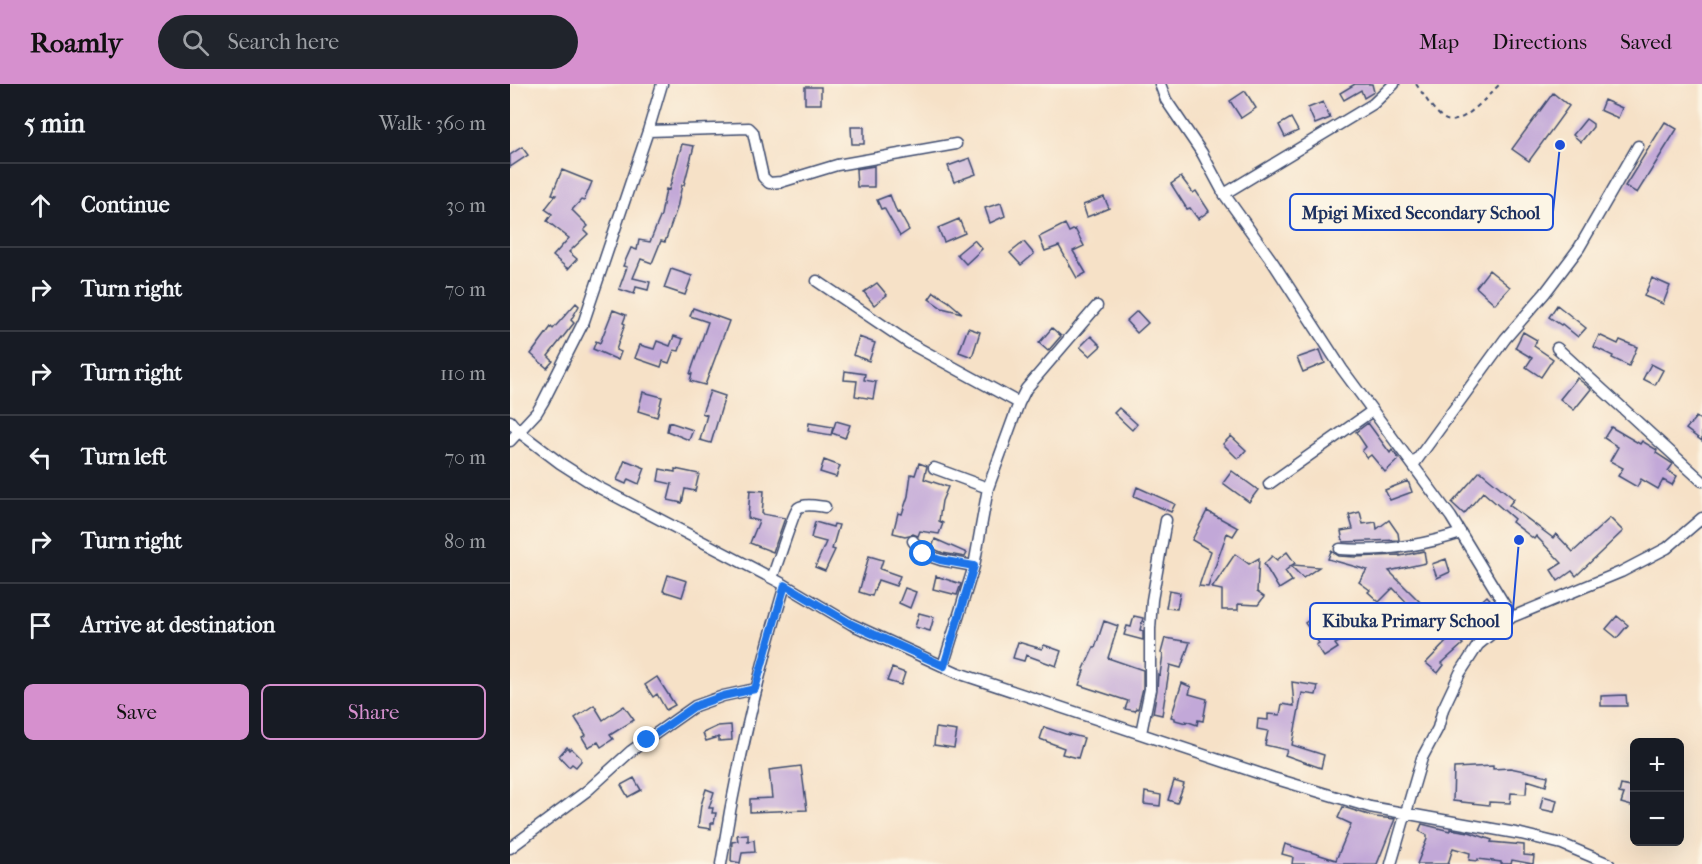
<!DOCTYPE html>
<meta charset="utf-8">
<style>
:root{--surface:#171b24;--page:#20242c;--text:#f1f3f6;--muted:#9ea1a6;--line:#363941;--accent:#d690ce}
body{margin:0;font-family:"IM FELL French Canon",serif;background:var(--page);color:var(--text)}
.controls{position:absolute;right:18px;bottom:18px;display:grid;overflow:hidden;border-radius:9px;box-shadow:0 6px 24px #0002}
.controls button{width:54px;height:54px;display:grid;place-items:center;padding:0;border:0;border-bottom:2px solid var(--line);background:var(--surface);color:var(--text);font:30px sans-serif}
.stop{position:absolute;width:18px;height:18px;margin:-14px;border:4px solid #1a73e8;border-radius:50%;background:#fff}
.stop.end{background:#1a73e8;border-color:#fff;box-shadow:0 2px 6px #0008}
.list{margin:0;padding:0;list-style:none}
h2{display:flex;justify-content:space-between;align-items:center;height:78px;margin:0;padding:0 24px;font-size:26px}
h2 small{font-size:20px;font-weight:400;color:var(--muted)}
.list li{display:grid;grid-template-columns:39px 1fr auto;gap:18px;align-items:center;box-sizing:border-box;height:84px;padding:0 24px;border-top:2px solid var(--line)}
.list b{display:block;font-size:22px;white-space:nowrap}
.list em{font-size:20px;font-style:normal;color:var(--muted)}
.actions{display:flex;gap:12px;padding:18px 24px}
.actions a{flex:1;padding:14px 0;border:2px solid var(--accent);border-radius:9px;text-align:center;font-size:21px;color:var(--accent)}
.actions .main{background:var(--accent);color:#111}
.icon{flex:none;width:33px;height:33px;fill:none;stroke:currentColor;stroke-width:2;stroke-linecap:round;stroke-linejoin:round}
.map{position:relative;flex:none;width:1192px;height:780px;overflow:hidden}
header{display:flex;align-items:center;gap:36px;box-sizing:border-box;height:84px;padding:0 30px;background:var(--accent);color:#111}
header strong{font-size:28px}
nav{display:flex;gap:33px;margin-inline-start:auto;font-size:21px}
.search{width:420px;height:54px;background:var(--page);display:flex;align-items:center;gap:15px;box-sizing:border-box;padding:0 21px;border-radius:33px;color:var(--muted);font-size:22px}
main{display:flex}
aside{flex:1;background:var(--surface)}
.map>svg:first-child{display:block}
</style>
<header>
<strong>Roamly</strong>
<div class="search"><svg class="icon" aria-label="search" viewBox="0 0 24 24"><circle cx="10" cy="10" r="6"/><path d="M15 15l6 6"/></svg>Search here</div>
<nav><a>Map</a><a>Directions</a><a>Saved</a></nav>
</header>
<main>
<aside>
<h2>5 min<small>Walk · 360 m</small></h2>
<ul class="list">
<li><svg class="icon" aria-label="ahead" viewBox="0 0 24 24"><path d="M12 20V5M6 11l6-6 6 6"/></svg><div><b>Continue</b></div><em>30 m</em></li>
<li><svg class="icon" aria-label="right" viewBox="0 0 24 24"><path d="M7 20v-9h11M14 6l5 5-5 5"/></svg><div><b>Turn right</b></div><em>70 m</em></li>
<li><svg class="icon" aria-label="right" viewBox="0 0 24 24"><path d="M7 20v-9h11M14 6l5 5-5 5"/></svg><div><b>Turn right</b></div><em>110 m</em></li>
<li><svg class="icon" aria-label="left" viewBox="0 0 24 24"><path d="M17 20v-9H6M10 6l-5 5 5 5"/></svg><div><b>Turn left</b></div><em>70 m</em></li>
<li><svg class="icon" aria-label="right" viewBox="0 0 24 24"><path d="M7 20v-9h11M14 6l5 5-5 5"/></svg><div><b>Turn right</b></div><em>80 m</em></li>
<li><svg class="icon" aria-label="arrive" viewBox="0 0 24 24"><path d="M6 21V4h12l-3 4 3 4H6"/></svg><div><b>Arrive at destination</b></div></li>
</ul>
<div class="actions"><a class="main">Save</a><a>Share</a></div>
</aside>
<div class="map">
<svg width="1192" height="780" viewBox="0 0 1192 780">
<rect width="100%" height="100%" fill="#fcf5e5"/>
<filter id="ink" filterUnits="userSpaceOnUse"><feTurbulence type="fractalNoise" baseFrequency=".0167" numOctaves="2"/><feDisplacementMap in="SourceGraphic" scale="12" xChannelSelector="R" yChannelSelector="G"/><feConvolveMatrix kernelMatrix="1 2 1 2 8 2 1 2 1" color-interpolation-filters="sRGB"/></filter>
<filter id="wash" filterUnits="userSpaceOnUse"><feTurbulence type="fractalNoise" baseFrequency=".008" numOctaves="4" result="noise"/><feDisplacementMap in="SourceGraphic" scale="24" xChannelSelector="R" yChannelSelector="G"/><feGaussianBlur stdDeviation="1.35" result="paint"/><feColorMatrix in="noise" values="0 0 0 0 0 0 0 0 0 0 0 0 0 0 0 0 0 1.4 0 .05"/><feComposite in="paint" operator="in"/></filter>
<g filter="url(#wash)">
<rect width="100%" height="100%" fill="#f6e1c7"/>
<g id="blocks">
<!-- building -->
<path fill="#c2a8d8" d="M845 0H862L864 8 854 14 851 6 834 16 830 9Z
M295 3H311V20H295Z
M735 7 746 24 731 34 720 17Z
M1043 9 1059 22 1019 77 1002 65Z
M1094 16 1112 24 1108 34 1090 26Z
M813 18 820 34 805 40 798 24Z
M781 34 788 47 775 53 769 41Z
M1076 35 1083 40V43L1071 58 1063 51Z
M1155 38 1167 45 1127 109 1115 102Z
M341 43H354V60H342Z
M172 60 184 62 174 101H172L167 124 155 158 151 157 142 179 131 175 123 194 140 198 138 206 126 203 124 210 109 205 117 183 113 182 121 164 127 166 129 156 140 158 151 131 156 105 159 106Z
M12 63 18 71 0 83V71Z
M460 74 466 90 444 98 438 82Z
M364 82V103H347L346 85Z
M52 86 82 98 74 117 71 116 62 126 78 142 74 146 78 150 59 168 67 175 58 185 43 172 59 154 37 137 42 130 35 125 46 111 42 110Z
M671 93 683 109 686 107 699 127 688 135 680 124 677 125 661 100Z
M380 111 387 129 389 128 399 146 390 152 374 124 371 125 367 116Z
M594 113 599 124 577 133 573 121Z
M491 119 495 132 480 139 475 124Z
M449 135 455 149 434 158 428 144Z
M555 140 559 148 565 145 574 162 563 167 576 189 567 194 549 162 535 167 529 153Z
M464 156 472 165 456 180 447 170Z
M514 158 524 170 511 181 500 169Z
M161 185 182 192 175 211 154 204Z
M979 186 1000 203 985 220 966 203Z
M1142 194 1160 202 1153 220 1134 212Z
M367 199 377 211 364 221 354 208Z
M424 208 438 217 452 229 432 224 419 215Z
M66 219 69 222 61 236 64 239 38 272 43 277 37 284 21 270 41 243 43 245Z
M1047 221 1076 244 1068 253 1052 240 1051 241 1039 233Z
M183 224 219 237 195 301 180 297 182 290H180L198 238 180 232Z
M103 226 116 231 113 239 115 240 106 266 111 268 108 276 83 265 86 257 90 259Z
M627 227 638 239 627 249 616 237Z
M458 244 470 248 462 273 449 268Z
M542 244 551 252 538 267 529 259Z
M1013 248 1027 256 1024 262 1043 275 1031 293 1016 283 1022 274 1005 264Z
M1089 251 1108 260 1110 256 1127 263 1119 282 1102 274 1103 272 1084 263Z
M164 252 173 255 169 267 164 266 159 279 153 277 151 283 125 274 130 261 144 265 147 257 160 262Z
M581 252 591 262 580 272 570 263Z
M349 253 365 259 359 277 343 271Z
M810 266 815 279 793 288 787 274Z
M1141 280 1153 286 1145 301 1133 295Z
M335 287 355 290 354 296 366 298 363 315 345 312 347 297 334 296Z
M1067 294 1081 305 1064 326 1050 315Z
M200 307 215 312 201 359 190 356 197 331 192 329Z
M133 308 152 313 147 333 128 327Z
M609 324 627 340 622 346 604 329Z
M1186 333 1192 337V357L1176 345Z
M326 337 340 341 335 354 322 349Z
M159 338 183 346 179 356 157 347Z
M299 339 323 343 321 351 298 347Z
M858 339 880 369 882 366 889 375 875 388 861 371 857 374 852 367 856 363 846 348Z
M1101 343 1130 360 1132 357 1147 366 1146 369 1163 380 1158 387 1167 392 1162 401 1153 396 1148 405 1131 395 1127 403 1108 392 1113 384 1100 377 1108 363 1094 354Z
M721 352 736 366 728 375 713 360Z
M115 376 135 384 129 400 118 395 116 400 107 396Z
M314 376 330 382 326 393 310 388Z
M409 379 417 382 414 395 438 403 432 417 429 437 433 439 429 450 410 447 408 452 403 450 395 452 383 449 388 429 392 430 398 412 401 390 405 391Z
M150 385 165 388V385L189 390 185 407 175 405 172 419 158 416 162 400 148 397Z
M722 387 748 406 739 418 713 399Z
M970 387 1004 415 999 421 1043 454 1046 450 1063 468 1100 434 1113 447 1066 492 1062 487 1048 497 1041 486 1052 479 1026 452 1024 455 1002 438 1004 435 973 408 954 430 942 419Z
M898 397 902 408 880 416 875 406Z
M627 403 665 420 661 428 624 412Z
M240 406 254 407 252 430 275 434 263 468 240 459 249 437 238 434Z
M697 427 728 444 723 452 717 449 698 503 689 502 701 467 682 456Z
M850 428 853 440 866 438 867 445 879 436 888 449 889 456 833 458 831 447 843 445 839 431Z
M305 438 323 443 324 440 329 441 322 465 325 466 315 487 305 483 316 458 301 454Z
M425 455 457 469 455 473 433 469 422 464Z
M821 467 829 472 845 473 890 471V472L914 467 916 479 879 487 911 519 904 526 883 504 869 518 858 508 860 506 849 498 857 486 818 475Z
M777 468 785 479 782 481 809 483 793 494 781 482 775 487 782 497 769 505 754 480 762 472 767 476Z
M725 470 739 480 749 474 747 508 754 513 748 521 728 520V526H712V506L702 504Z
M359 472 373 476 370 485 390 492 386 502 368 496 362 512 349 508Z
M936 475 940 488 927 494 922 480Z
M158 491 177 497 172 513 153 507Z
M426 492 451 500 447 511 423 505Z
M395 504 406 508 400 524 389 519Z
M659 507 670 509 667 525 656 524Z
M977 512 987 523 976 533H973L964 524Z
M928 520 941 542 951 533 961 544 948 556 953 560 932 579 934 581 928 589 916 579 936 558 920 525Z
M409 529 424 533 420 547 405 543Z
M807 530 816 543 832 535 840 553 825 560 828 564 814 573 806 561 809 559 795 539Z
M624 532 633 534 630 546 633 547V556L614 551 617 542 621 543Z
M1107 532 1118 541 1107 554 1096 545Z
M594 537 608 542 598 574 633 586V604L628 625 626 624 625 627 615 625 618 617 569 601 574 587H573L584 563 585 564Z
M655 554 680 558 671 584 660 581 652 631 643 629 647 606 648 590 650 591 653 570 651 569Z
M508 558 532 565 534 561 551 567 546 582 516 571 514 577 503 574Z
M382 584 395 589 391 601 377 597Z
M147 593 165 621 156 626 147 610 143 613 135 601Z
M782 598 808 602 806 611 792 609 782 661 814 671 811 684 775 671 777 666 755 661 758 647 747 645 748 635 758 636V630L770 631 772 620 784 622Z
M672 599 681 603 679 610 697 615 693 637 688 636 687 641 676 637V639L665 636V634L661 633Z
M1116 611 1117 622H1091V612Z
M84 621 93 636 114 622 124 636 100 651 103 655 91 663 88 658 78 663 72 653 76 651 65 634Z
M221 641 222 656 209 657V653L196 657 193 649 208 642Z
M534 643 558 651V650L574 654 568 674 552 670 554 664 530 655Z
M426 644 447 647 444 664 424 661Z
M57 663 59 666 61 664 71 674V677L66 683 62 680 59 683 49 672Z
M291 682 297 726 240 728V715L262 714 259 686Z
M983 682V685L1000 684 1038 692 1036 702 1017 696 1016 710 1001 709 1000 719 979 718V721L943 717 944 684Z
M124 694 131 706 118 713 111 701Z
M664 697 674 700 667 719 658 716Z
M1111 701 1125 704V723L1111 719 1114 710 1109 709Z
M196 705 204 708 199 724H203L202 729H206L204 739H201V745L188 743 191 721Z
M635 708 651 711 650 722 634 720Z
M1033 712 1047 716 1044 728 1030 725Z
M833 723 865 733 885 735 867 780H782L783 773 772 770 775 760 826 776 841 740 828 734Z
M912 740 940 747V745L959 748 982 756 981 758 1014 761V771L1024 772 1023 780 1002 776 1001 780H991V778L968 775V777L959 776 960 769 943 764 938 780H907L917 755V751L909 747Z
M238 750V757L244 756 245 768 232 769 230 779 221 777 222 758 228 757 227 751Z"/>
</g>
</g>
<g filter="url(#ink)">
<use href="#blocks" fill-opacity="0" stroke="#3c4a6e" stroke-width="1.5"/>
<g fill="none" stroke-linecap="round" stroke-linejoin="round">
<!-- street casing -->
<g stroke="#3c4a6e" stroke-width="13">
<path id="street" d="M650 0 656 16 692 69 714 110 762 177 832 285 941 433 1002 533
M138 47 239 44 243 48 253 93 259 99 271 98 327 81 446 60
M714 110 863 20 884 0
M307 197 399 259 509 319
M1047 264 1192 397
M0 337 9 348 50 379 86 402 275 501 341 540 448 589 763 694 860 723 1011 750 1052 760 1099 780
M0 357 27 328 33 318 74 237 138 47 152 0
M904 380 995 255 1035 209 1069 164 1128 62
M424 384 478 404
M759 400 862 327
M403 457 413 470 431 476 464 482
M830 465C872 468 911 462 951 449
M262 494C266 484 284 427 288 424 295 419 307 422 315 423
M433 582 464 482 478 404 509 319 516 305 587 222
M631 649 640 605V545L642 516 656 436
M0 764 78 706 121 667 185 622 213 612 245 605
M211 780C226 685 247 593 275 501
M881 780 912 674 928 644 933 625 950 589 968 561 1002 533 1111 488 1157 464 1192 434"/>
</g>
<!-- path -->
<path stroke="#3c4a6e" stroke-width="2" stroke-dasharray="4.5 4.5" stroke-linecap="butt" d="M906 0C914 11 922 26 933 34 949 47 978 11 990 0"/>
<!-- street -->
<use href="#street" stroke="#fff" stroke-width="10"/>
</g>
</g>
<g fill="none" stroke-linecap="round" stroke-linejoin="round" filter="url(#ink)">
<!-- route -->
<path stroke="#1a73e8" stroke-width="8" d="M137 656 185 622 213 612 245 605 275 501 341 540 434 582 464 482 430 476 413 470"/>
</g>
<!-- callouts -->
<path fill="none" stroke="#1d4ed8" stroke-width="2" d="M1050 61L1043 128M1009 456L1002 537"/>
<g fill="#1d4ed8" stroke="#fcf5e5" stroke-width="2">
<circle cx="1050" cy="61" r="6"/>
<circle cx="1009" cy="456" r="6"/>
</g>
<g fill="#fcf5e5" stroke="#1d4ed8" stroke-width="2">
<rect x="780" y="110" width="263" height="36" rx="6"/>
<rect x="800" y="519" width="202" height="36" rx="6"/>
</g>
<g font-size="18" text-anchor="middle" font-weight="bold" fill="#1b2f5e">
<text x="911" y="135">Mpigi Mixed Secondary School</text>
<text x="901" y="543">Kibuka Primary School</text>
</g>
</svg>
<div class="controls">
<button>+</button>
<button>−</button>
</div>
<div class="stop" style="left:413px;top:470px"></div>
<div class="stop end" style="left:137px;top:656px"></div>
</div>
</main>
